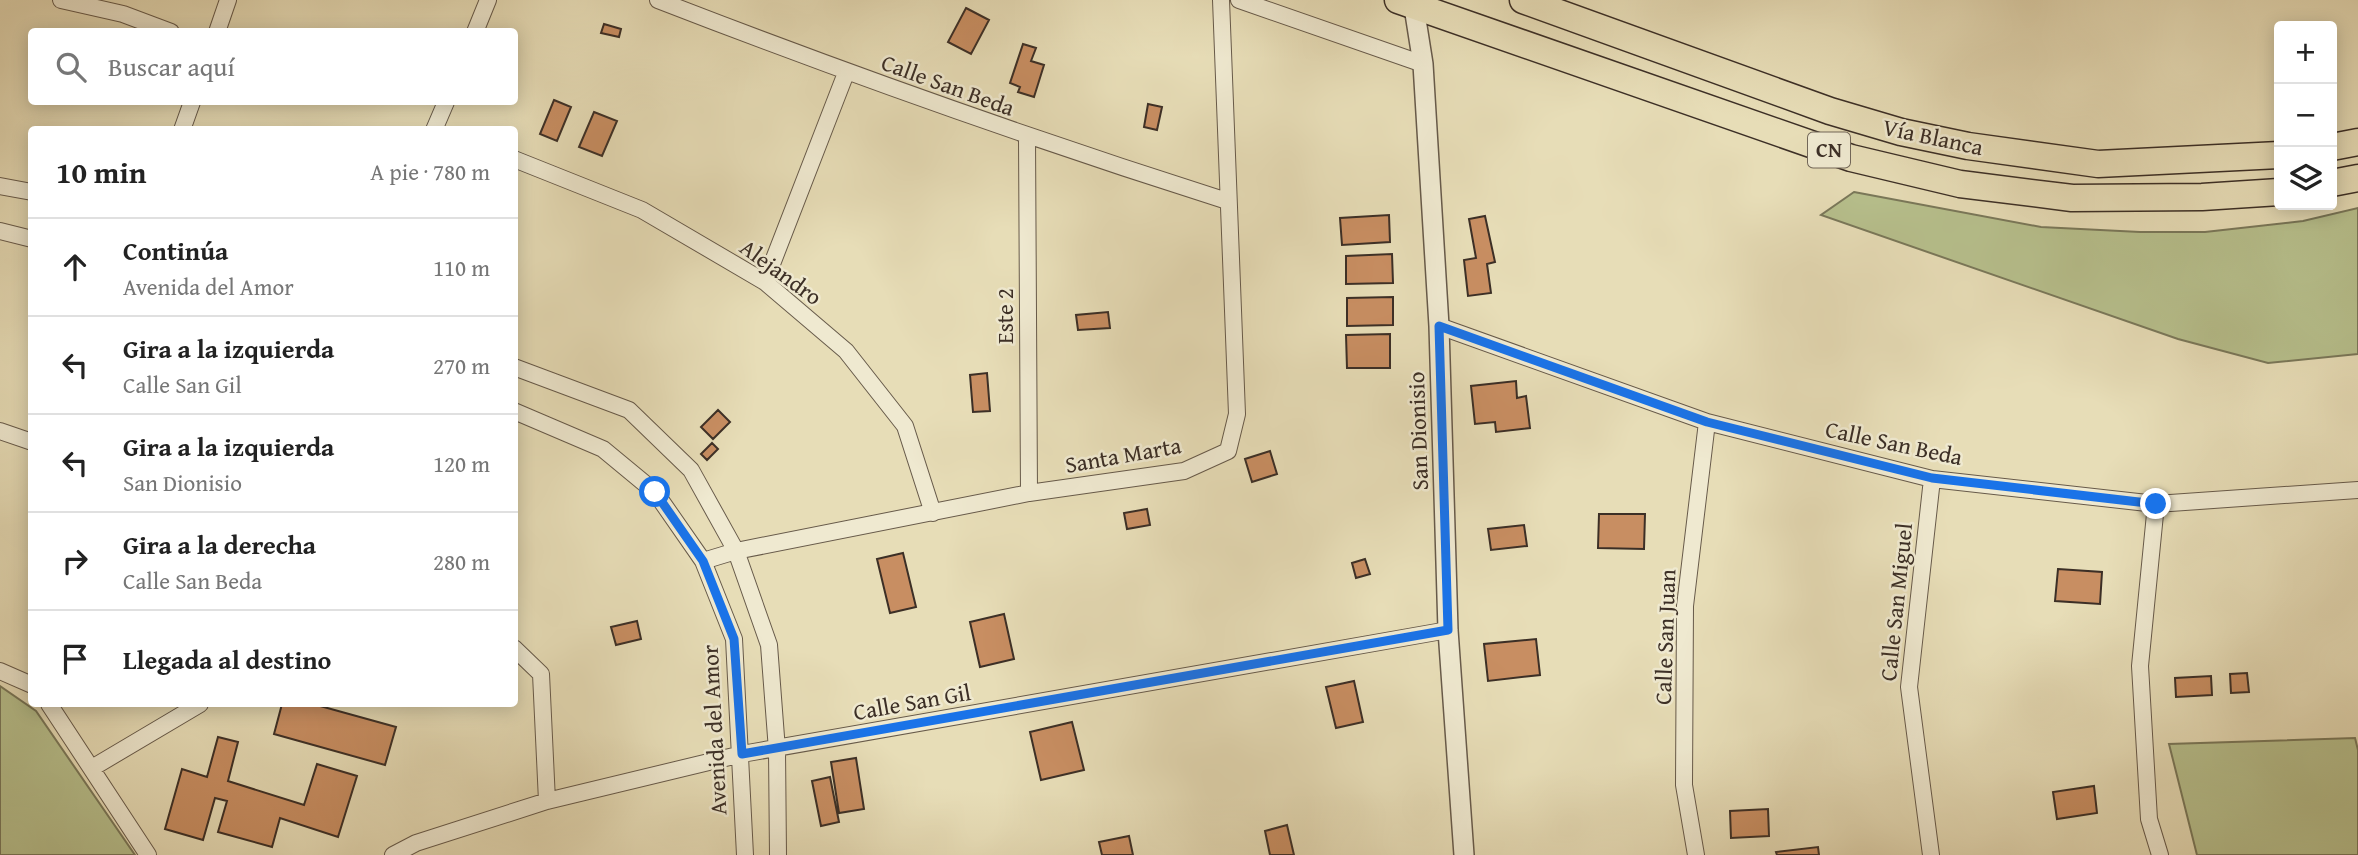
<!DOCTYPE html>
<html lang="es">
<meta charset="utf-8">
<style>
:root{--surface:#fff;--page:#f6f6f6;--text:#222;--muted:#767676;--line:#e0e0e0}
body{margin:0;font-family:"Gentium Book Plus",serif;background:var(--page);color:var(--text)}
.controls{position:absolute;right:21px;top:21px;display:grid;overflow:hidden;border-radius:7px;box-shadow:0 4px 18px #0003}
.controls button{width:63px;height:63px;display:grid;place-items:center;padding:0;border:0;border-bottom:2px solid var(--line);background:var(--surface);color:var(--text);font:35px sans-serif}
.stop{position:absolute;width:21px;height:21px;margin:-16px;border:5px solid #1a73e8;border-radius:50%;background:#fff}
.stop.end{background:#1a73e8;border-color:#fff;box-shadow:0 2px 7px #0008}
.list{margin:0;padding:0;list-style:none}
h2{display:flex;justify-content:space-between;align-items:center;height:91px;margin:0;padding:0 28px;font-size:30px}
h2 small{font-size:23px;font-weight:400;color:var(--muted)}
.list li{display:grid;grid-template-columns:46px 1fr auto;gap:21px;align-items:center;box-sizing:border-box;height:98px;padding:0 28px;border-top:2px solid var(--line)}
.list b{display:block;font-size:26px;white-space:nowrap}
.list p{margin:0;font-size:23px;white-space:nowrap;color:var(--muted)}
.list em{font-size:23px;font-style:normal;color:var(--muted)}
.icon{flex:none;width:38px;height:38px;fill:none;stroke:currentColor;stroke-width:2;stroke-linecap:round;stroke-linejoin:round}
.map{position:relative;flex:none;width:2358px;height:855px;overflow:hidden}
.search{position:absolute;background:var(--surface);box-shadow:0 4px 18px #0003;left:28px;top:28px;width:490px;height:77px;display:flex;align-items:center;gap:18px;box-sizing:border-box;padding:0 24px;border-radius:7px;color:var(--muted);font-size:26px}
.panel{position:absolute;background:var(--surface);box-shadow:0 4px 18px #0003;left:28px;top:126px;width:490px;height:581px;border-radius:7px}
.map>svg:first-child{display:block}
</style>
<div class="map">
<svg width="2358" height="855" viewBox="0 0 2358 855">
<rect width="100%" height="100%" fill="#e7ddb7"/>
<filter id="stains"><feTurbulence type="fractalNoise" baseFrequency=".00286" numOctaves="4"/><feColorMatrix values="0 0 0 0 .2 0 0 0 0 .09 0 0 0 0 .02 0 0 0 .5 -.17"/></filter>
<radialGradient id="worn" r=".72"><stop offset=".6" stop-color="#630" stop-opacity="0"/><stop offset="1" stop-color="#630" stop-opacity=".3"/></radialGradient>
<!-- green -->
<path fill="#b7c08d" stroke="#7a785a" stroke-width="2" d="M1854 192 2041 227 2140 232H2205L2303 221 2358 208V354L2268 363 2178 339 1821 215Z
M0 686 36 711 135 855H0Z
M2355 738 2358 750V855H2197L2169 744Z"/>
<!-- building -->
<path fill="#c88e62" stroke="#3c2f26" stroke-width="2" d="M966 8 989 20 971 54 948 42Z
M604 24 621 29 619 37 601 33Z
M1023 44 1036 48 1031 61 1044 65 1034 97 1018 92 1020 87 1010 83Z
M554 100 571 107 557 141 540 134Z
M1148 104 1162 107 1157 130 1144 127Z
M594 112 617 121 602 156 579 147Z
M1389 215 1390 242 1342 245 1340 218Z
M1485 216 1495 262 1487 264 1491 293 1468 296 1464 260 1476 258 1469 219Z
M1392 254 1393 283 1346 284V256Z
M1393 297V325L1347 326V298Z
M1108 312 1110 328 1078 330 1076 315Z
M1390 334V368H1347L1346 335Z
M987 373 990 411 973 412 970 375Z
M1516 381 1517 398 1526 396 1530 428 1496 432 1495 422 1475 424 1471 386Z
M718 410 730 422 713 439 701 427Z
M712 443 718 449 707 460 701 454Z
M1270 451 1277 474 1252 482 1245 459Z
M1147 509 1150 525 1127 529 1124 513Z
M1599 514H1645L1644 549 1598 548Z
M1524 525 1527 546 1491 550 1488 529Z
M903 553 916 607 890 613 877 559Z
M1365 559 1370 574 1356 578 1352 563Z
M2058 569 2102 572 2100 604 2055 601Z
M1004 614 1014 659 980 667 970 622Z
M637 621 641 639 616 645 611 627Z
M1536 639 1540 675 1488 681 1484 644Z
M2247 673 2249 692 2231 693 2230 674Z
M2211 676 2212 695 2176 697 2175 678Z
M1354 681 1363 722 1336 728 1326 687Z
M282 704H313L396 727 385 765 274 734Z
M1072 722 1084 770 1041 780 1030 732Z
M218 737 238 742 228 781 304 805 317 764 357 776 338 837 280 818 272 847 218 832 227 801 215 798 203 840 165 829 182 769 207 777Z
M856 758 864 809 839 813 831 762Z
M830 777 839 822 821 826 812 781Z
M2094 786 2097 813 2057 819 2053 792Z
M1768 809 1769 836 1731 838 1730 811Z
M1287 825 1294 855H1270L1265 831Z
M1129 836 1133 855H1102L1099 842Z
M1818 847 1819 855H1777L1776 852Z"/>
<g fill="none" stroke-linecap="round" stroke-linejoin="round">
<!-- minor casing -->
<g stroke="#675a4a" stroke-width="18">
<path id="minor" d="M61 0 123 14 171 32
M658 0C846 73 1035 140 1227 201
M1239 0 1423 64
M217 32 228 0
M475 32 488 0
M182 130 192 102
M434 130 446 102
M1027 138 1029 493
M514 159 642 210 765 282 846 351 905 426 933 513
M0 186 32 192
M0 231 32 239
M765 282 846 73
M1439 326 1707 422 1932 479 2156 504 2358 490
M514 367 629 410 691 470 736 551 769 645 777 750 778 855
M514 411 603 449 655 492 703 561 734 639 745 855
M0 431 32 442
M2156 504 2140 666 2149 819 2160 855
M703 561 736 551 1029 493 1184 471 1228 451 1237 414 1221 0
M514 648 541 674 547 801
M0 671 32 685
M49 704 148 855
M92 768 200 704
M393 855 416 843 547 801 742 754 1448 630
M1696 855 1684 785 1685 606 1707 422
M1931 855 1909 687 1932 479"/>
</g>
<!-- tertiary casing -->
<g stroke="#675a4a" stroke-width="22">
<path id="tertiary" d="M1414 7 1423 64 1439 326 1448 630 1464 855"/>
</g>
<!-- trunk casing -->
<g stroke="#3c2f26" stroke-width="29">
<path id="trunk" d="M1398 0 1851 158 1960 184 2072 198 2202 197 2279 192
M1523 0 1830 111 1901 132 1968 146 2098 164 2279 155
M2332 147 2358 142
M2332 183 2358 178"/>
</g>
<!-- minor -->
<use href="#minor" stroke="#efe9d0" stroke-width="16"/>
<!-- tertiary -->
<use href="#tertiary" stroke="#efe9d0" stroke-width="19"/>
<!-- trunk -->
<use href="#trunk" stroke="#e7ddb7" stroke-width="26"/>
</g>
<g fill="none" stroke-linecap="round" stroke-linejoin="round">
<!-- route -->
<path stroke="#1a73e8" stroke-width="9" d="M655 492 703 561 734 639 742 754 1448 630 1439 326 1707 422 1932 478 2156 504"/>
</g>
<g text-anchor="middle" stroke-width="5" stroke-linejoin="round" paint-order="stroke">
<!-- shield labels -->
<rect fill="#efe9d0" stroke="#726759" stroke-width="2" x="1808" y="132.5" width="42" height="35" rx="5"/>
<g font-size="21" font-weight="bold" fill="#3c2f26">
<text x="1829" y="157">CN</text>
</g>
<!-- street labels -->
<g font-size="23" fill="#3c2f26" stroke="#efe9d0">
<text transform="translate(948 85) rotate(20)" y="8">Calle San Beda</text>
<text transform="translate(1933 137) rotate(12)" y="8">Vía Blanca</text>
<text transform="translate(781 272) rotate(36)" y="8">Alejandro</text>
<text transform="translate(1005 316) rotate(-90)" y="8">Este 2</text>
<text transform="translate(1418 431) rotate(-92)" y="8">San Dionisio</text>
<text transform="translate(1894 443) rotate(12)" y="8">Calle San Beda</text>
<text transform="translate(1123 455) rotate(-10)" y="8">Santa Marta</text>
<text transform="translate(1896 602) rotate(-84)" y="8">Calle San Miguel</text>
<text transform="translate(1665 637) rotate(-88)" y="8">Calle San Juan</text>
<text transform="translate(912 702) rotate(-10)" y="8">Calle San Gil</text>
<text transform="translate(714 730) rotate(-93)" y="8">Avenida del Amor</text>
</g>
</g>
<rect width="100%" height="100%" filter="url(#stains)"/>
<rect width="100%" height="100%" fill="url(#worn)"/>
</svg>
<div class="controls">
<button>+</button>
<button>−</button>
<button><svg class="icon" aria-label="layers" viewBox="0 0 24 24"><path d="M12 4l9 5-9 5-9-5zM3 14l9 5 9-5"/></svg></button>
</div>
<div class="stop" style="left:655px;top:492px"></div>
<div class="stop end" style="left:2156px;top:504px"></div>
<div class="search"><svg class="icon" aria-label="search" viewBox="0 0 24 24"><circle cx="10" cy="10" r="6"/><path d="M15 15l6 6"/></svg>Buscar aquí</div>
<section class="panel">
<h2>10 min<small>A pie · 780 m</small></h2>
<ul class="list">
<li><svg class="icon" aria-label="ahead" viewBox="0 0 24 24"><path d="M12 20V5M6 11l6-6 6 6"/></svg><div><b>Continúa</b><p>Avenida del Amor</p></div><em>110 m</em></li>
<li><svg class="icon" aria-label="left" viewBox="0 0 24 24"><path d="M17 20v-9H6M10 6l-5 5 5 5"/></svg><div><b>Gira a la izquierda</b><p>Calle San Gil</p></div><em>270 m</em></li>
<li><svg class="icon" aria-label="left" viewBox="0 0 24 24"><path d="M17 20v-9H6M10 6l-5 5 5 5"/></svg><div><b>Gira a la izquierda</b><p>San Dionisio</p></div><em>120 m</em></li>
<li><svg class="icon" aria-label="right" viewBox="0 0 24 24"><path d="M7 20v-9h11M14 6l5 5-5 5"/></svg><div><b>Gira a la derecha</b><p>Calle San Beda</p></div><em>280 m</em></li>
<li><svg class="icon" aria-label="arrive" viewBox="0 0 24 24"><path d="M6 21V4h12l-3 4 3 4H6"/></svg><div><b>Llegada al destino</b></div></li>
</ul>
</section>
</div>
